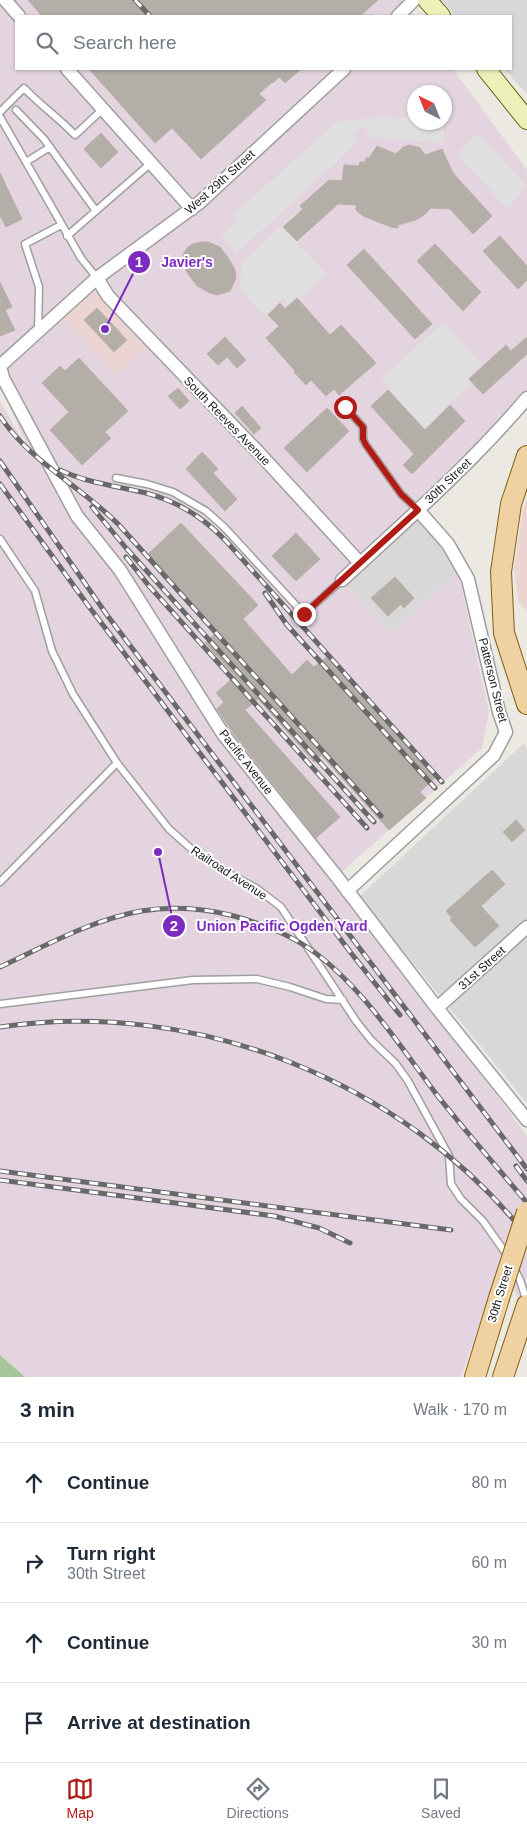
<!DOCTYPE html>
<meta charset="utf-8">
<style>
:root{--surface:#fff;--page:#f2f2f3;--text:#1f2937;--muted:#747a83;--line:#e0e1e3;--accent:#b01b16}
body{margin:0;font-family:Helvetica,sans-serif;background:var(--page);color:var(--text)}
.compass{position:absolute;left:407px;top:85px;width:45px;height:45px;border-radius:50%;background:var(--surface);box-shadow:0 1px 4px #0004;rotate:317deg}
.stop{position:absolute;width:15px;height:15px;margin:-11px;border:4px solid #b01b16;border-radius:50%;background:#fff}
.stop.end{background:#b01b16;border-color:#fff;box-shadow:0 1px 5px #0008}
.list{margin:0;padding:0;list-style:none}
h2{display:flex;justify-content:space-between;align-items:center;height:65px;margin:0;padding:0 20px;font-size:21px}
h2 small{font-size:16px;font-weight:400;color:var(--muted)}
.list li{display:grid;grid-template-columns:32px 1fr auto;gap:15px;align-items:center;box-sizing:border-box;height:80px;padding:0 20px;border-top:1px solid var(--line)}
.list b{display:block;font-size:19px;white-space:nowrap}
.list p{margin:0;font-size:16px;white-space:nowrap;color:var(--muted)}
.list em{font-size:16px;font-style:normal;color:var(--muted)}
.icon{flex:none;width:28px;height:28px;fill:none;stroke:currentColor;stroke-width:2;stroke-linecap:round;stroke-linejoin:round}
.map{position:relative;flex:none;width:527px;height:1377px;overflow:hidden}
.search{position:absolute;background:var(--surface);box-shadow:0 1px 4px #0004;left:15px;right:15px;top:15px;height:55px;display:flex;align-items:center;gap:12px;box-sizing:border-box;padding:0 18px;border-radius:0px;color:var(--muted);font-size:19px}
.sheet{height:385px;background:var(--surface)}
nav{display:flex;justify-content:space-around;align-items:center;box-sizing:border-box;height:70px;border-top:1px solid var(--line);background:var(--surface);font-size:14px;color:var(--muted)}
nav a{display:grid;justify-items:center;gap:2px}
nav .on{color:var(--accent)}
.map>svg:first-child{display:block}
</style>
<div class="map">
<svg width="527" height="1377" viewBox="0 0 527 1377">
<rect width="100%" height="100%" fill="#ece9e2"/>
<!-- residential -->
<path fill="#d9d8d8" d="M441 0H527V94L504 69H511V16H456Z
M416 518 436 539 458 571 391 634 346 586Z
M524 743 527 750V1103L359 897Z"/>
<!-- commercial -->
<path fill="#ebd4d2" d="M94 288 148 345 117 376 62 317Z
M527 499V611L518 601 514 568 523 510Z"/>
<!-- industrial -->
<path fill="#e4d4e0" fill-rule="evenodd" d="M0 0H402L414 16H16V69H453L527 170V395L361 555 369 564 346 586 391 634 458 571 489 712 482 748 335 878 527 1136V1321L502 1261 461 1377H25L0 1355V401L31 455 0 384ZM414 92H444V122H414ZM94 288 148 345 117 375 62 317Z"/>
<!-- forest -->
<path fill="#a6c69b" d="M0 1355 25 1377H0Z"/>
<!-- parking -->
<path fill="#dfdfdf" d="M382 117 414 118V122L443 123 445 143 367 137V129L361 127 355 134 360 140 237 253 221 236 238 221 233 215 337 122Z
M478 133 526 186 508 209 457 155Z
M297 211 313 228 297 243 326 274 300 299 297 295 289 304 282 298 264 316 240 289 242 263Z
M443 322 482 365 467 379 471 384 424 428 381 380Z"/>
<!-- building -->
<path fill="#b4aea8" stroke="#bbb0a6" d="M28 0H378L360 16H42Z
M89 69H301L285 83 279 77 273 83 272 82 259 94 266 100 201 159 172 128 155 143Z
M101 133 118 152 101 168 84 149Z
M410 145 420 148 425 155 442 149 453 173 492 216 473 234 450 209 431 208 424 215 416 220 398 225V228L391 227 363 216 356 210V205L338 204 297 241 283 227 303 209 300 206 329 180 342 181 344 165 359 166 360 162H365L366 158H369L377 146 396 154 403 147Z
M0 173 22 219 6 227 0 216Z
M500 236 527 266V280L518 289 483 251Z
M201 242H208L220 247 229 259 235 270 236 278 230 291 217 295 210 293 197 286 186 271 184 265 183 254 188 247 193 244Z
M435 244 481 292 463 311 417 261Z
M364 249 432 324 415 339 347 265Z
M0 282 12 307 5 310 15 330 0 336Z
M297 298 330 335 341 325 376 363 339 395 334 389 326 396 311 380 306 385 294 372 295 371 266 338 279 326 268 315 280 303 285 309Z
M97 308 127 340 114 352 84 320Z
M225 337 246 360 237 368 227 357 218 365 207 354Z
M527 337V354L483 394 469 379 506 345 511 351Z
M79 358 128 411 105 432 111 438 82 465 50 430 69 412 42 383 60 366 65 371Z
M178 388 189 401 180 409 168 396Z
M388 390 425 430 450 405 465 421 412 474 403 465 414 454 371 406Z
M242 406 261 428 254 434 235 413Z
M327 408 349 431 307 472 284 448Z
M202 452 218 469 213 473 237 499 225 511 186 469Z
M181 523 258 605 243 619 292 675 307 660 314 667 328 656 437 776 420 792 426 798 389 830 321 755 314 762 258 699 245 710 340 817 316 838 230 729 217 709 224 702 216 693 235 676 205 643 216 633 147 555Z
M296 533 320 559 296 581 272 556Z
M395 577 414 598 404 608 401 604 388 616 371 598Z
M516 820 525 830 512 842 503 832Z
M492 870 505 884 481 906 499 926 475 947 450 920 452 918 446 911Z"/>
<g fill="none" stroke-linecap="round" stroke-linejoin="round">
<!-- service casing -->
<g stroke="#9f9f9f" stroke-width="9">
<path id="service" d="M16 110 44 139 96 211
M0 112 24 88C40 105 59 118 75 135L103 109
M0 117 81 258 97 278
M26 162 50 147
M67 236 151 163
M38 332 39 287 25 244 61 225
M345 407 363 427V439L366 445 401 494 418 510
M116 478 147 484 173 492 206 511 224 527 304 614 342 580
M0 539 35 591 52 651 73 694 117 763 169 829 197 854 233 876 256 888 281 907 356 1021 371 1040 396 1064 408 1081 449 1156 451 1184 461 1199 483 1221 507 1255
M0 882 117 763
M0 1004 193 980 257 979 290 987 326 999 343 1000
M514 1268 520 1280 527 1302"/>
</g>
<!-- minor casing -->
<g stroke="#9f9f9f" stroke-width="15">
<path id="minor" d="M5 0 19 16
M398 16 414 0
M67 69 192 209
M97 278 108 296 260 454 360 563
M0 366 3 378 77 516 120 570 223 734 337 877 437 1008 527 1120
M0 366 97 278 199 203 344 69
M342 580C405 522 471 464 527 398
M347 891 494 755 506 732 499 712 468 579 448 544 418 510
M437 1008 527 927"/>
</g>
<!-- secondary casing -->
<g stroke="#586411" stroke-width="20">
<path id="secondary" d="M427 0 441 16
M486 69 527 120"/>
</g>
<!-- primary casing -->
<g stroke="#826010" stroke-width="22">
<path id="primary" d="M527 456 511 504 501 572 504 633 527 704
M475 1377 499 1298
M503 1377 527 1305"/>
</g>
<!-- service -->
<use href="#service" stroke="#fff" stroke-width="6"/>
<!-- minor -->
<use href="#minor" stroke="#fff" stroke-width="12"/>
<!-- secondary -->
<use href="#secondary" stroke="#ecf1ba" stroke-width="18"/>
<!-- primary -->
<use href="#primary" stroke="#f0d1a2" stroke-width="20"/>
<!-- rail casing -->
<g stroke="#696969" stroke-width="5">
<path id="rail" d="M135 0 150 16
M0 416C30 462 81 486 119 525L381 816
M0 461 107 615 527 1169
M60 470C87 483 117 486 146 493 177 501 204 518 226 541L442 782
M0 484 87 604 351 953 400 1015
M92 507 126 548 374 822
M126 557 149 586 367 828
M265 593 287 625 435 788
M0 967C45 946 91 920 141 911 172 906 204 908 234 916 259 923 286 933 307 947 360 983 399 1045 437 1095 466 1132 497 1167 527 1203
M0 1027C196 998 404 1081 527 1236
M516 1166 527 1181
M0 1171 451 1230
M0 1180 274 1216 319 1228 350 1243"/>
</g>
<!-- rail -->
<use href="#rail" stroke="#fff" stroke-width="3" stroke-dasharray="9" stroke-linecap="butt"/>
<!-- primary-bridge casing -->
<g stroke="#826010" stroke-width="22" stroke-linecap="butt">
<path id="primary-bridge" d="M499 1298 527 1212"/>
</g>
<!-- primary-bridge -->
<use href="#primary-bridge" stroke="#f0d1a2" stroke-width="20"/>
</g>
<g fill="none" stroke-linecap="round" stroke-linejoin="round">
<!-- route -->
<path stroke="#b01b16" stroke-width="6" d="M304 614 418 510 401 494 366 445 363 439V427L345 407"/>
</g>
<g text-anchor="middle" stroke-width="4" stroke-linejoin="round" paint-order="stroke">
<!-- street labels -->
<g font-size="12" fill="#1b1b1b" stroke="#fff">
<text transform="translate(220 182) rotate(-42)" y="4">West 29th Street</text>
<text transform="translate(227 421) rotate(46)" y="4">South Reeves Avenue</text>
<text transform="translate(448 481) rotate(-44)" y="4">30th Street</text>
<text transform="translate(493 680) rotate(76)" y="4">Patterson Street</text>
<text transform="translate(246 762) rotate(52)" y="4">Pacific Avenue</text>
<text transform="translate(229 873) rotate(33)" y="4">Railroad Avenue</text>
<text transform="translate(482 968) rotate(-42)" y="4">31st Street</text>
<text transform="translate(500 1294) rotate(-73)" y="4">30th Street</text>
</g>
</g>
<!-- callouts -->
<path fill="none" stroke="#7b2cbf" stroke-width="2" d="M105 329L139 262M158 852L174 926"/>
<g fill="#7b2cbf" stroke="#fff" stroke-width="2">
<circle cx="105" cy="329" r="5"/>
<circle cx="158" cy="852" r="5"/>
<circle cx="139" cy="262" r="12"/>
<circle cx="174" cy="926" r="12"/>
</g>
<g font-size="15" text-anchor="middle" font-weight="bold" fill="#fff">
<text x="139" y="267">1</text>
<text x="174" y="931">2</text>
</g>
<g font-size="14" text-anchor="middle" font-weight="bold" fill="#7b2cbf" stroke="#fff" stroke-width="4" stroke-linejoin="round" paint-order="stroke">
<text x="187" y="267">Javier's</text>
<text x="282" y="931">Union Pacific Ogden Yard</text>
</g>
</svg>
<svg class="compass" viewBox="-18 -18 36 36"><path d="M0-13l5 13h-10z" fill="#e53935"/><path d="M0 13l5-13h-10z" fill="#747a83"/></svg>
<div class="stop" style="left:345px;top:407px"></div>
<div class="stop end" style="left:304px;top:614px"></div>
<div class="search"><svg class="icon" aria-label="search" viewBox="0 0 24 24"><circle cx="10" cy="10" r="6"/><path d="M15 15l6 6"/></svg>Search here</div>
</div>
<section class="sheet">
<h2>3 min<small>Walk · 170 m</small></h2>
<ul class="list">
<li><svg class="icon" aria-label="ahead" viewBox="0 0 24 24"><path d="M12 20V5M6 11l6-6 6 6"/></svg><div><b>Continue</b></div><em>80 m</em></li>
<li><svg class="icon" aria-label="right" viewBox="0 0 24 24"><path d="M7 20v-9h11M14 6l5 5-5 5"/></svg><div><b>Turn right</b><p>30th Street</p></div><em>60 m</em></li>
<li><svg class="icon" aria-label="ahead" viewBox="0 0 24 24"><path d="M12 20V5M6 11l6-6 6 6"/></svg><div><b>Continue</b></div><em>30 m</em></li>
<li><svg class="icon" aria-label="arrive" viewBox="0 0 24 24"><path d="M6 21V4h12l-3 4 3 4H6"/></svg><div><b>Arrive at destination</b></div></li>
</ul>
</section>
<nav>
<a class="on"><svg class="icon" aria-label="map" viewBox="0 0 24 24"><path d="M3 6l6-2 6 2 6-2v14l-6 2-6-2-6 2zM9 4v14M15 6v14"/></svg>Map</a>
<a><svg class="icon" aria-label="directions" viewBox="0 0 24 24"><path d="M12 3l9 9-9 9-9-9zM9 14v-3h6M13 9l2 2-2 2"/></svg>Directions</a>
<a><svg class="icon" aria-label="saved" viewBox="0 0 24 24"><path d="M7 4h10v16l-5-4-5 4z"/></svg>Saved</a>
</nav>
